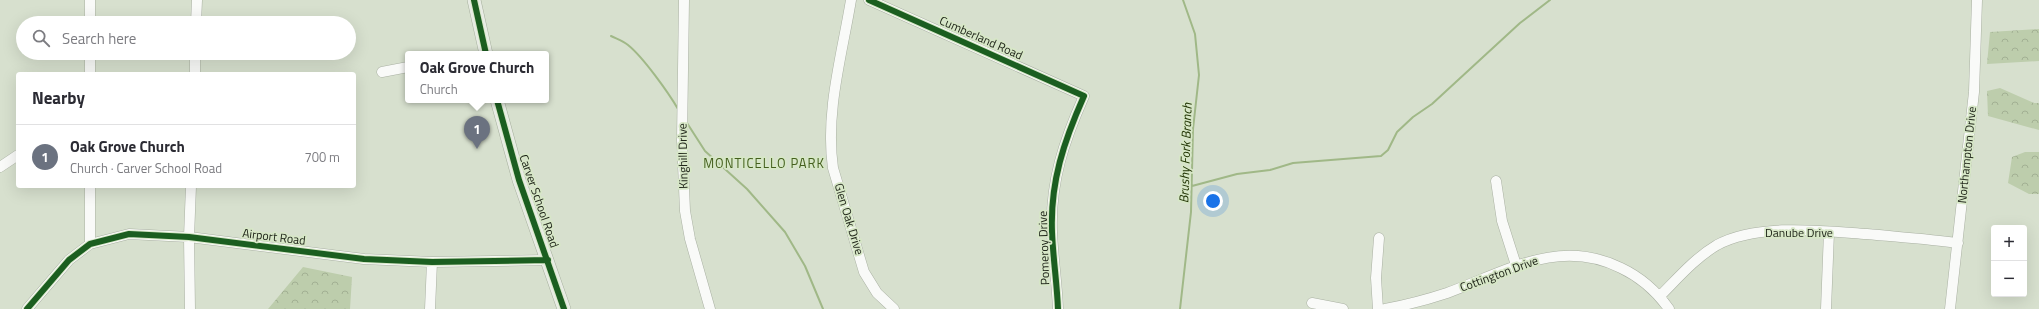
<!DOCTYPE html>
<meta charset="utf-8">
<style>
:root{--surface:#fff;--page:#f2f2f3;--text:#2b2b33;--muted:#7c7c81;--line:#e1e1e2;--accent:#2563eb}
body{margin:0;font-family:"Titillium Web",sans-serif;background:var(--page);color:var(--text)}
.controls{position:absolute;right:12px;bottom:12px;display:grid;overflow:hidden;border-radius:4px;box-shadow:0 4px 16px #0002}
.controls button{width:36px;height:36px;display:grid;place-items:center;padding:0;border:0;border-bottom:1px solid var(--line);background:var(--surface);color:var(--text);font:20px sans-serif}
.you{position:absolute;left:1213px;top:201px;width:14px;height:14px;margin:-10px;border:3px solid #fff;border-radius:50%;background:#1a73e8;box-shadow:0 0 0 6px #1a73e833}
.badge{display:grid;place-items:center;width:26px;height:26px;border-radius:50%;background:var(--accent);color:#fff;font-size:13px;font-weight:700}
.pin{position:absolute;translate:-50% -33px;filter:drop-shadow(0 1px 2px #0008)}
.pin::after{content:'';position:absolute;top:21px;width:14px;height:12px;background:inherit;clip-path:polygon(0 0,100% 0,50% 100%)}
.popup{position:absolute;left:405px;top:51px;width:144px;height:52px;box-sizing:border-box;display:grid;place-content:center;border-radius:4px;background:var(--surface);filter:drop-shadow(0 1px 3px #0005);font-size:13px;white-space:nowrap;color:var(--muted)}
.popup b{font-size:15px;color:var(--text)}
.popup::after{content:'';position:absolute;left:50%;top:100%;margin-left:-8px;border:8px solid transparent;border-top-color:var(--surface)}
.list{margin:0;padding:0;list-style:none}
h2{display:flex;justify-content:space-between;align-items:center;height:52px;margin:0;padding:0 16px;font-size:17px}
h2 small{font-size:13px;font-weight:400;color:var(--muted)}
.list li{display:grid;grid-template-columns:26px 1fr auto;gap:12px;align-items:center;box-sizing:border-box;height:64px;padding:0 16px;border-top:1px solid var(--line)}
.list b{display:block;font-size:15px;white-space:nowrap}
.list p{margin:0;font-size:13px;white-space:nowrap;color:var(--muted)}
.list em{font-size:13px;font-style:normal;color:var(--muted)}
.icon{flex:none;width:22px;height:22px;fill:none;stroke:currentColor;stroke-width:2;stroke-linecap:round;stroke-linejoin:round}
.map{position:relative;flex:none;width:2039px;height:309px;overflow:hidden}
.search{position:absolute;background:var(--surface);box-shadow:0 4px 16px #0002;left:16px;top:16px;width:340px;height:44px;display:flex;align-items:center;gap:10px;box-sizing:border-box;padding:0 14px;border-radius:22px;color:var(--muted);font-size:15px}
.panel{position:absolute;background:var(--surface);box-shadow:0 4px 16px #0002;left:16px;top:72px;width:340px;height:116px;border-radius:4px}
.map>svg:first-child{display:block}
</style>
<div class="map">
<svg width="2039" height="309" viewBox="0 0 2039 309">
<defs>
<pattern id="forest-crowns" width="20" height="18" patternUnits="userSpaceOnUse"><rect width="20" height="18" fill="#bdcdac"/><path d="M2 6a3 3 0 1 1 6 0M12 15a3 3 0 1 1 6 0" fill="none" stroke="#a2b093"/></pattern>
</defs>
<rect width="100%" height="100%" fill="#d7e0ce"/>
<!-- forest -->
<path fill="url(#forest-crowns)" d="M2039 29V61L1987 64 1990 32Z
M2000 88 2034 103H2039V130L1988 116 1987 91Z
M2025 152H2039V194H2029L2008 183 2012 157Z
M303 267 352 277 350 309H268Z"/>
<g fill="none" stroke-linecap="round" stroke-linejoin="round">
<!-- stream -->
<path stroke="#a0b887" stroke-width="2" d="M611 36C617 39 623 41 628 45 643 57 668 92 678 109
M687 123 705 151 747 189 785 232 805 266 823 309
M1192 186 1237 174 1270 170 1293 163 1381 156 1388 150 1397 132 1413 117 1432 104 1520 23 1550 0
M1180 309 1191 212 1193 129 1199 75 1195 34 1183 0"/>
<!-- minor casing -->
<g stroke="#a9b0a2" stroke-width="11">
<path id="minor" d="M684 0 682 140 685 211 690 239 710 309
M851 0C842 55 825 112 833 168L864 272 877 293 894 309
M869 0 1084 96C1064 141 1050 182 1052 232 1053 258 1057 283 1058 309
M90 23V0
M196 23 197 0
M382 72 408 67
M90 74V53
M195 74V53
M0 167 18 155
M1496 181 1502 221 1516 265
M90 186V244
M1660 296C1678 278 1695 258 1717 245 1757 223 1823 231 1867 234 1898 237 1928 239 1958 243
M1312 303 1343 309
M27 309 69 260 90 244 129 234 189 237 364 259 432 262 548 260
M190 309 189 237 191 186
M430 309 432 262
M1378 309 1376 278 1379 238
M1385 309C1406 305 1426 300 1447 293 1505 272 1559 237 1621 268 1640 277 1657 292 1669 309
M1826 309 1829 232
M1950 309 1974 92 1977 0"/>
</g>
<!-- major casing -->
<g stroke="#a4ad9b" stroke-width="14">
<path id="major" d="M474 0 486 54
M497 100 519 180 564 309"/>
</g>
<!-- minor -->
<use href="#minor" stroke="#f9faf8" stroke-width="10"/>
<!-- major -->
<use href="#major" stroke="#e8ece4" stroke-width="13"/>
<!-- cycleway casing -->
<g stroke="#d7e7c7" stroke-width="8">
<path id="cycleway" d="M474 0 486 54
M869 0 1084 96C1064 141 1050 182 1052 232 1053 258 1057 283 1058 309
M497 100 519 180 564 309
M27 309 69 260 90 244 129 234 189 237 364 259 432 262 548 260"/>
</g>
<!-- cycleway -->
<use href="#cycleway" stroke="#1b5e20" stroke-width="6"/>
</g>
<g text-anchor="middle" stroke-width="3.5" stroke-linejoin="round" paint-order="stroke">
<!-- street labels -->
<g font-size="12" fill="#20261a" stroke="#d7e7c7">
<text transform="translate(981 38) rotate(24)" y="4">Cumberland Road</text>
<text transform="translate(1967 155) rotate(-84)" y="4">Northampton Drive</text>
<text transform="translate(683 156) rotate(-91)" y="4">Kinghill Drive</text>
<text transform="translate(539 201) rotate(71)" y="4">Carver School Road</text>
<text transform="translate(849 219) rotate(73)" y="4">Glen Oak Drive</text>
<text x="1799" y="237">Danube Drive</text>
<text transform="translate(274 237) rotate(7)" y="4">Airport Road</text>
<text transform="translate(1044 248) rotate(-92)" y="4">Pomeroy Drive</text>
<text transform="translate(1499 274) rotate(-20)" y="4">Cottington Drive</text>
</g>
<!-- water labels -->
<g font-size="13" font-style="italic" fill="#233606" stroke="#d7e7c7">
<text transform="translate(1185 153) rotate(-88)" y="5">Brushy Fork Branch</text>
</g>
<!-- neighbourhood labels -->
<g font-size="13" letter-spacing="1" fill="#44601d" stroke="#d7e7c7">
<text x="764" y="168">MONTICELLO PARK</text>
</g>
</g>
</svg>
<div class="controls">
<button>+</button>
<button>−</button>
</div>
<div class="you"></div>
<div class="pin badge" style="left:477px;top:149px;background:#6b7280">1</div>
<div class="popup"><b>Oak Grove Church</b>Church</div>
<div class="search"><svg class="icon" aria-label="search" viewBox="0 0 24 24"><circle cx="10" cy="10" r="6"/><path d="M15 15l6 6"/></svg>Search here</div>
<section class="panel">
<h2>Nearby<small></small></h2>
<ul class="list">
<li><span class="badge" style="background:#6b7280">1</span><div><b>Oak Grove Church</b><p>Church · Carver School Road</p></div><em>700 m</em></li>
</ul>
</section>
</div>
